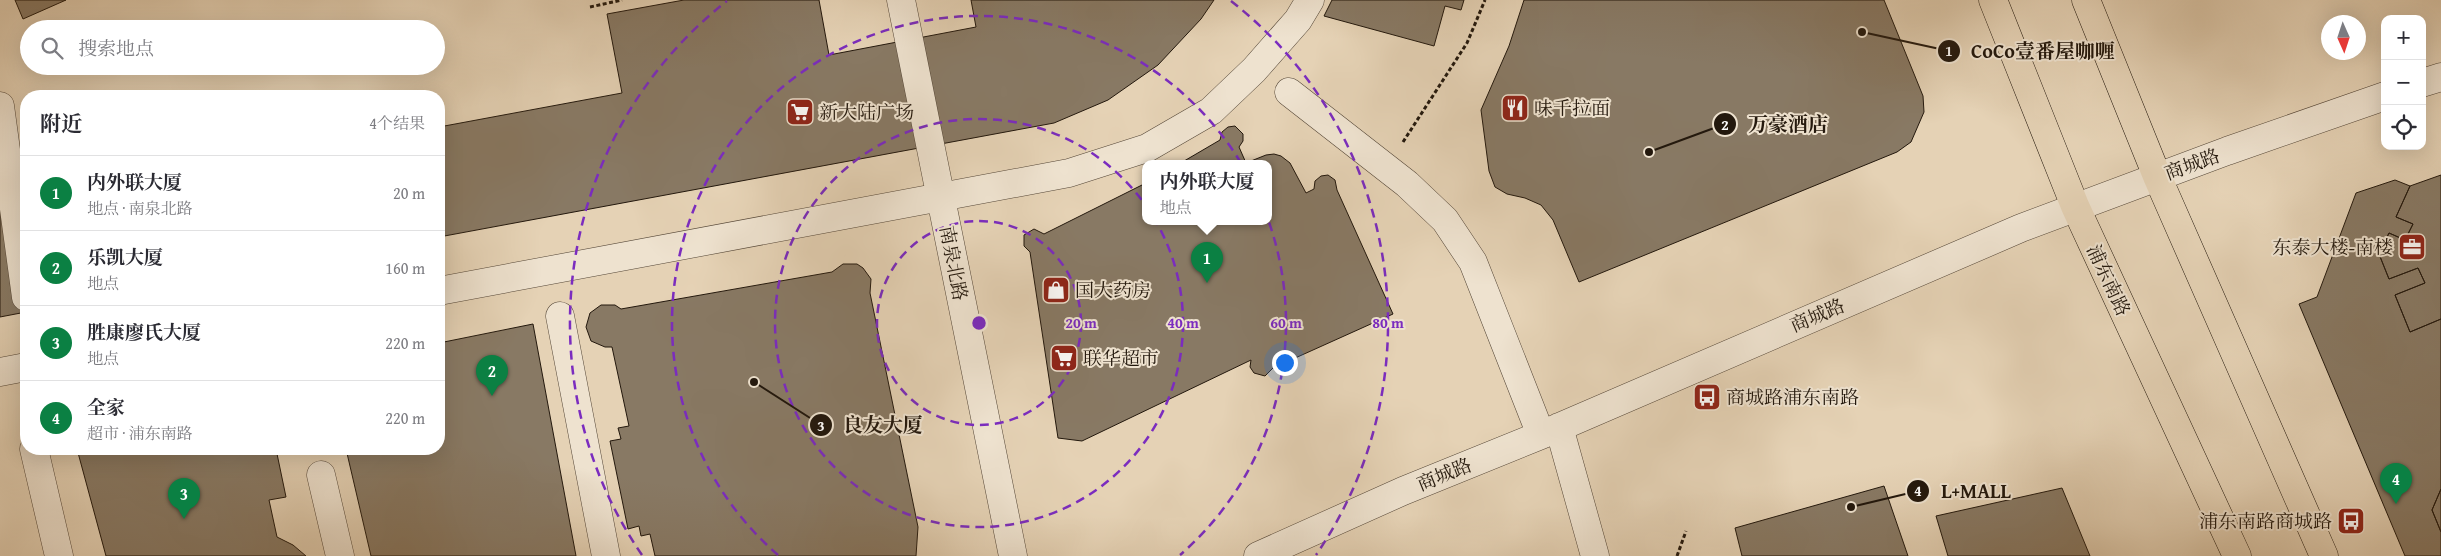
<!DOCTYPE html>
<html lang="zh">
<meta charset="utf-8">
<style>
:root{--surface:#fff;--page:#f7f7f7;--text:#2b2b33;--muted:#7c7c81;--line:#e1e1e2;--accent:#0b8043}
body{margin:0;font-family:"Gentium Book Plus","Noto Serif SC",serif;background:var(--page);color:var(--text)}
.controls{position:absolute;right:15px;top:15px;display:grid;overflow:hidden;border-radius:10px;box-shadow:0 5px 20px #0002}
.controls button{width:45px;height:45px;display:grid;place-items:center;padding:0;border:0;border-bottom:1px solid var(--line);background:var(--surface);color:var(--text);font:25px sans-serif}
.compass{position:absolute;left:2321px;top:15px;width:45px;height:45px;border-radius:50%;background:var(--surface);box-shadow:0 5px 20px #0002;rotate:177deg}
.you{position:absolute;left:1284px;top:362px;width:18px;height:18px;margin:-12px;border:4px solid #fff;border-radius:50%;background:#1a73e8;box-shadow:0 0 0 8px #1a73e833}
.badge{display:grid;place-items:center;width:32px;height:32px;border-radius:50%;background:var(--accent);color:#fff;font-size:16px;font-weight:700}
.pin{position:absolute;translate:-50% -41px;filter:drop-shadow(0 1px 2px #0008)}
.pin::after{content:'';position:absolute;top:26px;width:18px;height:15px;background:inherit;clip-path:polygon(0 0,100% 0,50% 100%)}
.popup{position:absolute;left:1142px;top:160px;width:130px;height:65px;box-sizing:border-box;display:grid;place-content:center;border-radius:10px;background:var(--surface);filter:drop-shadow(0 1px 4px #0005);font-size:16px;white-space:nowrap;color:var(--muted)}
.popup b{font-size:19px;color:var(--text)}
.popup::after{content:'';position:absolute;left:50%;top:100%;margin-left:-10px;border:10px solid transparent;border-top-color:var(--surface)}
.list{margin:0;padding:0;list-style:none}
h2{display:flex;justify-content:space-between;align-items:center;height:65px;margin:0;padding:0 20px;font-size:21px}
h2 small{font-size:16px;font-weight:400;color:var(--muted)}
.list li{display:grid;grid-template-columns:32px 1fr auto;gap:15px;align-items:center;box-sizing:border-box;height:75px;padding:0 20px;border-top:1px solid var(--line)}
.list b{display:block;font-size:19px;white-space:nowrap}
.list p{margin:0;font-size:16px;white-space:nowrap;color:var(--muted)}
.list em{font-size:16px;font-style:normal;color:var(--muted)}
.icon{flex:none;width:28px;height:28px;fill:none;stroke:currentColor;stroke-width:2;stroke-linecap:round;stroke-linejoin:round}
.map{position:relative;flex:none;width:2441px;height:556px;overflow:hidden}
.search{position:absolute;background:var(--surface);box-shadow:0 5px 20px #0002;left:20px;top:20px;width:425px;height:55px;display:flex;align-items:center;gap:12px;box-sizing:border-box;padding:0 18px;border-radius:28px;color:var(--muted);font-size:19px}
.panel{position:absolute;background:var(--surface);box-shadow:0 5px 20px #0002;left:20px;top:90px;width:425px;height:365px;border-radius:20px}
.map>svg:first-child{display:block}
</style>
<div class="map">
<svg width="2441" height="556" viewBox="0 0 2441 556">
<rect width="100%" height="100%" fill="#e5d2b5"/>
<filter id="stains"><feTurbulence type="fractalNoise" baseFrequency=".004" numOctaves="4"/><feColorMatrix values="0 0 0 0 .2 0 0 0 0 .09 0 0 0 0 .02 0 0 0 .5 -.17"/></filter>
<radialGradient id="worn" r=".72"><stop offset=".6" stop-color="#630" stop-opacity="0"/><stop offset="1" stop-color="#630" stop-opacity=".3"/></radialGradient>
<!-- building -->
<path fill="#887964" stroke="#23180d" d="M15 0H66L23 19Z
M684 0H819L829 55 976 27 971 0H1214L1201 19 1158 65 1108 100 1054 123 439 237V127L622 93 607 14Z
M1332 0H1464L1461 10 1445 6 1434 46 1324 16Z
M1524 0H1884L1923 96 1924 112 1911 142 1897 152 1579 282 1553 220 1541 205 1525 198 1507 194 1495 187 1489 171 1481 110 1509 46Z
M1235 126 1243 134V141L1239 147 1246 163 1266 155 1274 154 1281 156 1290 163 1306 193 1314 189 1315 181 1321 176 1328 175 1335 180 1337 190 1393 314 1273 368 1265 376 1254 373 1250 367 1251 360 1082 441 1058 438 1030 252 1024 246V235L1034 229 1044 234 1146 183V222H1268V164H1179L1220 140 1222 132 1228 127Z
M2441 175V319L2410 332 2395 295 2425 283 2418 268 2389 279 2379 254 2389 233 2405 240 2413 224 2396 217 2410 186Z
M2395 180 2410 186 2396 217 2413 224 2405 240 2389 233 2379 254 2389 279 2418 268 2425 283 2395 295 2410 332 2441 319V489L2432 510 2441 532V556H2405L2299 304 2317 297 2356 193Z
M26 203V312L0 317V207Z
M843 264H857L863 268 871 279 870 293 918 527 916 556H655L650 534 641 536 639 526 628 529 610 441 621 439 618 428 629 426 612 347H605L591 341 586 327 590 313 601 305H615L621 309 832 272Z
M533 324 576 556H371L346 449H439V343Z
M77 449H276L286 497 269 500 277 537 293 545 306 556H106Z
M1884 486 1908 556H1742L1735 528Z
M2062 488 2090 556H1948L1936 516Z
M2441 489V532L2432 510Z"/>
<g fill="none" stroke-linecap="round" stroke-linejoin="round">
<!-- minor casing -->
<g stroke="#544637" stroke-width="29">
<path id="minor" d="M901 0 1013 556
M2422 83 2441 77
M1289 92 1407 184 1445 220 1473 262 1541 435
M0 106 26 297
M439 291 1069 173 1147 148 1211 111 1254 70 1298 20 1310 0
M560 316 606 556
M0 372 26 367
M1559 427 1595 556
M34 449 59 556
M321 475 340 556
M1258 556 1403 491 1541 435 2021 228 2227 151 2385 96"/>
</g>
<!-- major casing -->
<g stroke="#23180d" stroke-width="29">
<path id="major" d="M1993 0 2075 206 2237 556
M2086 0 2157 176 2324 556"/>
</g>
<!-- path -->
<path stroke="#23180d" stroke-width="3" stroke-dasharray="4 2.5" stroke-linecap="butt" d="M590 7 622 0
M1403 142 1467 43 1485 0
M1677 556 1686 531"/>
<!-- minor -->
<use href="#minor" stroke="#eee2cf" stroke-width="28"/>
<!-- major -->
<use href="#major" stroke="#e5d2b5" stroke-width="28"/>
</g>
<!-- distance rings -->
<g fill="none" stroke="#7b2cbf" stroke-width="2.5" stroke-dasharray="9 6">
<circle cx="979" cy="323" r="102"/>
<circle cx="979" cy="323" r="204"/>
<path d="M778 555A307 307 0 1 1 1180 555"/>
<path d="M642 555A409 409 0 0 1 727 1M1231 1A409 409 0 0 1 1316 555"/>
</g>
<!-- icons -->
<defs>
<g id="restaurant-square" transform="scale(1.4375)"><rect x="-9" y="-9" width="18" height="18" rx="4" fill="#8f2418" stroke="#eee2cf"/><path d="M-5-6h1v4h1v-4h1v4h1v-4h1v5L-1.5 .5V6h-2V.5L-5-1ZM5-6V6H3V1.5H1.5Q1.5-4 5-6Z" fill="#fff"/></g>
<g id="supermarket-square" transform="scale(1.4375)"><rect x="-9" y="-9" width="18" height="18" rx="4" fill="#8f2418" stroke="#eee2cf"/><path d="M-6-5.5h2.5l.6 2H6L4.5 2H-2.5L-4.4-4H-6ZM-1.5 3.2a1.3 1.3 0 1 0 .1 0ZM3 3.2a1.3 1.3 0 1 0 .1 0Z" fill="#fff"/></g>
<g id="office-square" transform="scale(1.4375)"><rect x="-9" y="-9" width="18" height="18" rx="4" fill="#8f2418" stroke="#eee2cf"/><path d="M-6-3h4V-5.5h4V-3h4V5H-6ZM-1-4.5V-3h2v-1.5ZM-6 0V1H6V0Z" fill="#fff"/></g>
<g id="shop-square" transform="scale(1.4375)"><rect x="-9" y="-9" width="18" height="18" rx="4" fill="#8f2418" stroke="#eee2cf"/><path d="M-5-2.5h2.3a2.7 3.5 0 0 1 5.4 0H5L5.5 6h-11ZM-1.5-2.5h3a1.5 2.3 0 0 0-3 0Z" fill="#fff"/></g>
<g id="bus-square" transform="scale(1.4375)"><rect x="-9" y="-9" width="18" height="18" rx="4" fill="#8f2418" stroke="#eee2cf"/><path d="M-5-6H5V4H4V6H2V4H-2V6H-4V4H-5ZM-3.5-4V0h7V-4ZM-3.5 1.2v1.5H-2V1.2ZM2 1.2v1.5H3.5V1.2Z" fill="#fff"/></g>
</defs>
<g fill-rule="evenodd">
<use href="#restaurant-square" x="1515" y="108"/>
<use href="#supermarket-square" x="800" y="112"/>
<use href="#office-square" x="2412" y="247"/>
<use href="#shop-square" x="1056" y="290"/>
<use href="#supermarket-square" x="1064" y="358"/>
<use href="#bus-square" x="1707" y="397"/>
<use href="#bus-square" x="2351" y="521"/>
</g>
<g text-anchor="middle" stroke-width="4" stroke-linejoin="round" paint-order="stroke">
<!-- poi labels -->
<g font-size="19" fill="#23180d" stroke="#eee2cf" text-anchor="start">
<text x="1534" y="115">味千拉面</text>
<text x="819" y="119">新大陆广场</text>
<text x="2393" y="254" text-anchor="end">东泰大楼-南楼</text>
<text x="1075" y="297">国大药房</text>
<text x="1083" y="365">联华超市</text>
<text x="1726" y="404">商城路浦东南路</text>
<text x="2332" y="528" text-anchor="end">浦东南路商城路</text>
</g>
<!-- street labels -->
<g font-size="19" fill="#23180d" stroke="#eee2cf">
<text transform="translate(2192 164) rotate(-20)" y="7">商城路</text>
<text transform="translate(954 263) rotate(79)" y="7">南泉北路</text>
<text transform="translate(2109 280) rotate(65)" y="7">浦东南路</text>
<text transform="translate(1817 315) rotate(-23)" y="7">商城路</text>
<text transform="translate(1444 474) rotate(-22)" y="7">商城路</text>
</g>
</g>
<circle cx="979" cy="323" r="8" fill="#7b2cbf" stroke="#eee2cf" stroke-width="2.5"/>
<g font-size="15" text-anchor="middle" font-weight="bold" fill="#7b2cbf" stroke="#eee2cf" stroke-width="4" stroke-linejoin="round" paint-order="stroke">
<text x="1081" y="328">20 m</text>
<text x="1183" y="328">40 m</text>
<text x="1286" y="328">60 m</text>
<text x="1388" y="328">80 m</text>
</g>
<!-- callouts -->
<path fill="none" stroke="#23180d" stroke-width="2" d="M1862 32L1949 51M1649 152L1725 124M754 382L821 425M1851 507L1918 491"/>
<g fill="#23180d" stroke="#eee2cf" stroke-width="2">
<circle cx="1862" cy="32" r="5"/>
<circle cx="1649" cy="152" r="5"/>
<circle cx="754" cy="382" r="5"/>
<circle cx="1851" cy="507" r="5"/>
<circle cx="1949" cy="51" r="12"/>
<circle cx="1725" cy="124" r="12"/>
<circle cx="821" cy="425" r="12"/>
<circle cx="1918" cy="491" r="12"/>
</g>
<g font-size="15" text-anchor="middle" font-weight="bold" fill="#fff">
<text x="1949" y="56">1</text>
<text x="1725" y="130">2</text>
<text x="821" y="431">3</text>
<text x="1918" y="496">4</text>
</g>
<g font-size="20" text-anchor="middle" font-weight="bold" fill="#23180d" stroke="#eee2cf" stroke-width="4" stroke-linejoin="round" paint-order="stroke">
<text x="2043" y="58">CoCo壹番屋咖喱</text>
<text x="1788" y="131">万豪酒店</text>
<text x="883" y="432">良友大厦</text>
<text x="1976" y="498">L+MALL</text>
</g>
<rect width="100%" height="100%" filter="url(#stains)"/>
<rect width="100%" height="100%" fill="url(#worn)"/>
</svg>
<div class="controls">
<button>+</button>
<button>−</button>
<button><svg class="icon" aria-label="locate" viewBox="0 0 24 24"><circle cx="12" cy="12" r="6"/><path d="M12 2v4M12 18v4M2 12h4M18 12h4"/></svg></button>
</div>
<svg class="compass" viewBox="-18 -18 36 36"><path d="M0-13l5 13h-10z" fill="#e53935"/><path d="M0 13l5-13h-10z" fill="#7c7c81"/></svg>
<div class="you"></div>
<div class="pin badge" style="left:1207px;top:283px">1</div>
<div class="popup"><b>内外联大厦</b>地点</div>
<div class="pin badge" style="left:492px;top:396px">2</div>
<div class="pin badge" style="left:184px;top:519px">3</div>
<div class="pin badge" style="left:2396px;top:504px">4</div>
<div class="search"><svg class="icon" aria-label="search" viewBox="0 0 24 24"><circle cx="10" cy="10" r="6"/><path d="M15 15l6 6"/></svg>搜索地点</div>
<section class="panel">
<h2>附近<small>4个结果</small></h2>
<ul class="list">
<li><span class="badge">1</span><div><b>内外联大厦</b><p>地点 · 南泉北路</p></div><em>20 m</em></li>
<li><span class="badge">2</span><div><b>乐凯大厦</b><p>地点</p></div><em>160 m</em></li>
<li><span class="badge">3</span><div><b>胜康廖氏大厦</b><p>地点</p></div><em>220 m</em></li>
<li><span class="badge">4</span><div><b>全家</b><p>超市 · 浦东南路</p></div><em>220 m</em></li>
</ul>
</section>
</div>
